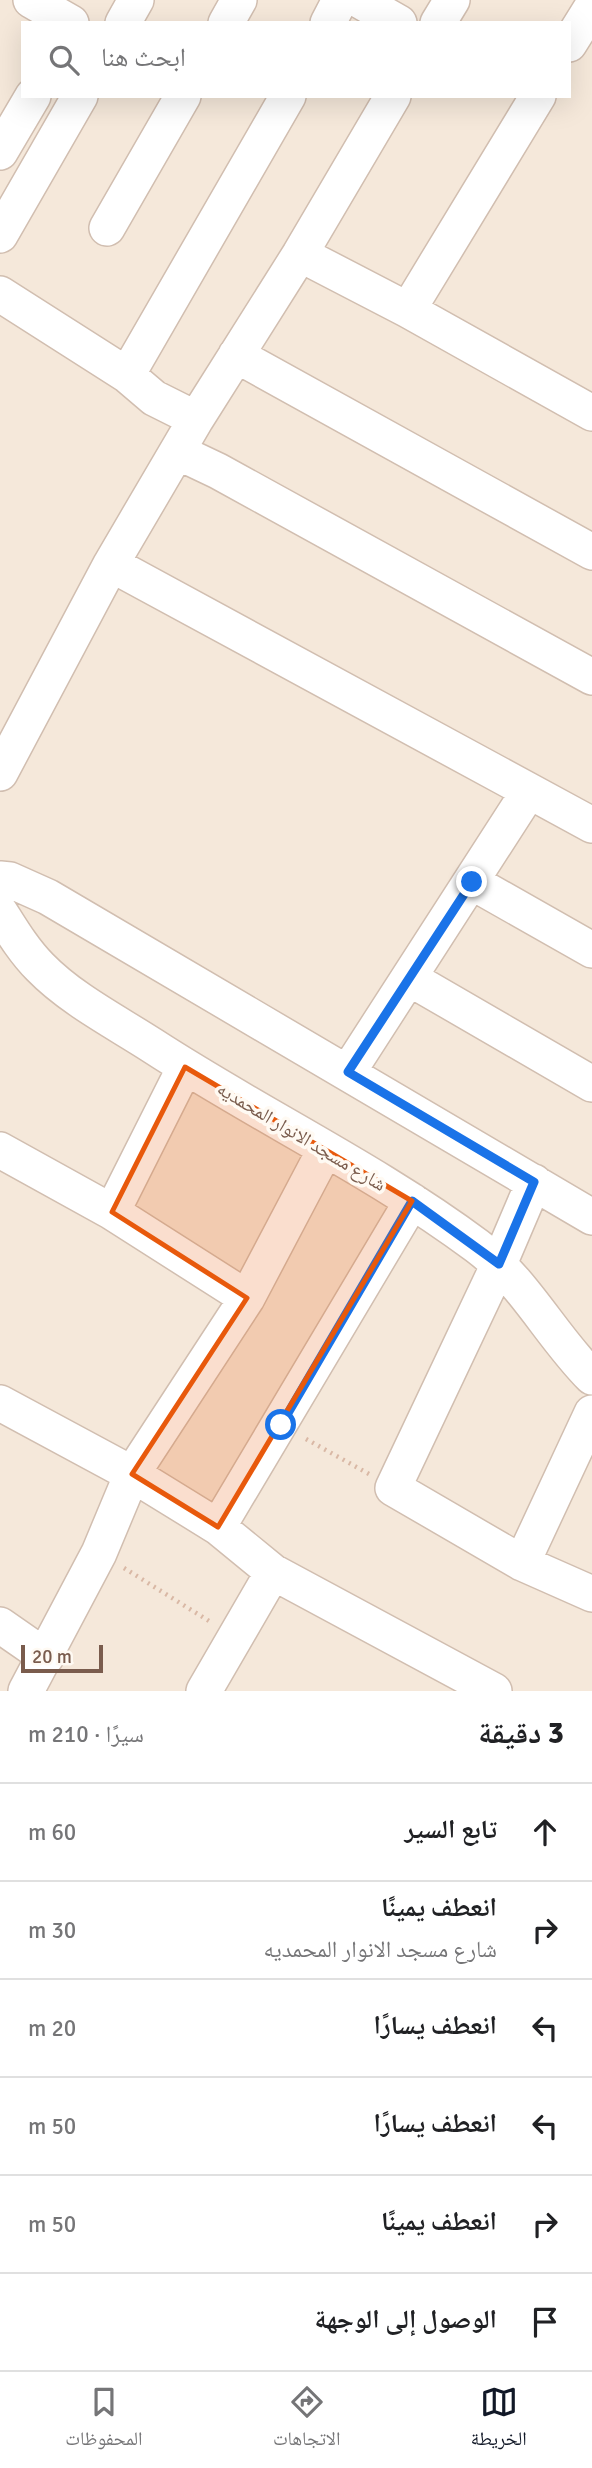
<!DOCTYPE html>
<html lang="ar">
<meta charset="utf-8">
<style>
:root{--surface:#fff;--page:#f6f6f6;--text:#202124;--muted:#757577;--line:#e0e0e0;--accent:#111827}
body{margin:0;font-family:Signika,"Noto Naskh Arabic",sans-serif;background:var(--page);color:var(--text);direction:rtl}
.scale{position:absolute;left:21px;bottom:18px;width:82px;box-sizing:border-box;padding-left:7px;border:4px solid #7a5c4d;border-top:0;font-size:19px;line-height:24px;white-space:nowrap;color:#7a5c4d;-webkit-text-stroke:5px #fffaf3;paint-order:stroke}
.stop{position:absolute;width:21px;height:21px;margin:-16px;border:5px solid #1a73e8;border-radius:50%;background:#fff}
.stop.end{background:#1a73e8;border-color:#fff;box-shadow:0 2px 7px #0008}
.list{margin:0;padding:0;list-style:none}
h2{display:flex;justify-content:space-between;align-items:center;height:91px;margin:0;padding:0 28px;font-size:30px}
h2 small{font-size:23px;font-weight:400;color:var(--muted)}
.list li{display:grid;grid-template-columns:46px 1fr auto;gap:21px;align-items:center;box-sizing:border-box;height:98px;padding:0 28px;border-top:2px solid var(--line)}
.list b{display:block;font-size:26px;white-space:nowrap}
.list p{margin:0;font-size:23px;white-space:nowrap;color:var(--muted)}
.list em{font-size:23px;font-style:normal;color:var(--muted)}
.icon{flex:none;width:38px;height:38px;fill:none;stroke:currentColor;stroke-width:2;stroke-linecap:round;stroke-linejoin:round}
.map{position:relative;flex:none;width:592px;height:1691px;overflow:hidden;direction:ltr}
.search{position:absolute;background:var(--surface);box-shadow:0 7px 28px #0002;left:21px;right:21px;top:21px;height:77px;display:flex;align-items:center;gap:18px;box-sizing:border-box;padding:0 24px;border-radius:0px;color:var(--muted);font-size:26px}
.sheet{height:679px;background:var(--surface)}
nav{display:flex;justify-content:space-around;align-items:center;box-sizing:border-box;height:98px;border-top:2px solid var(--line);background:var(--surface);font-size:19px;color:var(--muted)}
nav a{display:grid;justify-items:center;gap:4px}
nav .on{color:var(--accent)}
.map>svg:first-child{display:block}
</style>
<div class="map">
<svg width="592" height="1691" viewBox="0 0 592 1691">
<rect width="100%" height="100%" fill="#fdf6ec"/>
<!-- residential -->
<path fill="#f5e8da" fill-rule="evenodd" d="M0 0H592V1691H0ZM23 23H569V96H23Z"/>
<g fill="none" stroke-linecap="round" stroke-linejoin="round">
<!-- minor casing -->
<g stroke="#d1beb0" stroke-width="38">
<path id="minor" d="M31 0 71 23
M359 0 399 23
M123 23 136 0
M226 23 239 0
M328 23 340 0
M438 23 452 0
M569 44 592 7
M0 152 33 96
M107 228 183 96
M0 235 80 96
M300 254 408 310 592 413
M0 294 127 375 288 96
M408 310 538 96
M236 355 592 552
M127 375 154 398 196 419
M178 452 218 471 592 677
M111 564 592 825
M0 773 111 564 196 419 300 254 393 96
M0 879 10 880 48 897 592 1217
M472 882 592 950
M0 912C12 931 24 951 40 967 71 999 116 1022 153 1046 259 1115 375 1170 477 1246 524 1281 551 1336 592 1377
M409 978 592 1084
M348 1072 529 791
M0 1150 112 1212 247 1298
M534 1182 499 1264 393 1488 522 1563 592 1594
M112 1212 185 1067
M0 1403 132 1474 218 1527 273 1572 494 1691
M218 1527 412 1201
M522 1563 592 1413
M0 1625 46 1657
M26 1691 99 1553 132 1474 247 1298 325 1150
M204 1691 273 1572"/>
</g>
<!-- path -->
<path stroke="#d9b8a5" stroke-width="4.5" stroke-dasharray="2 5" stroke-linecap="butt" d="M306 1439 369 1474
M124 1568 209 1621"/>
<!-- minor -->
<use href="#minor" stroke="#fff" stroke-width="35"/>
</g>
<g fill="none" stroke-linecap="round" stroke-linejoin="round">
<!-- route -->
<path stroke="#1a73e8" stroke-width="9" d="M281 1425 412 1201 499 1264 534 1182 348 1072 472 882"/>
</g>
<!-- marked area -->
<path fill="#e8590c" fill-opacity="0.2" stroke="#e8590c" stroke-width="5" stroke-linejoin="round" d="M185 1067 412 1201 218 1527 132 1474 247 1298 112 1212Z"/>
<g text-anchor="middle" stroke-width="7" stroke-linejoin="round" paint-order="stroke">
<!-- street labels -->
<g font-size="19" fill="#7a5c4d" stroke="#fffaf3">
<text transform="translate(302 1136) rotate(31)" y="7">شارع مسجد الانوار المحمديه</text>
</g>
</g>
</svg>
<div class="scale">20 m</div>
<div class="stop" style="left:281px;top:1425px"></div>
<div class="stop end" style="left:472px;top:882px"></div>
<div class="search"><svg class="icon" aria-label="search" viewBox="0 0 24 24"><circle cx="10" cy="10" r="6"/><path d="M15 15l6 6"/></svg>ابحث هنا</div>
</div>
<section class="sheet">
<h2>3 دقيقة<small>سيرًا · 210 m</small></h2>
<ul class="list">
<li><svg class="icon" aria-label="ahead" viewBox="0 0 24 24"><path d="M12 20V5M6 11l6-6 6 6"/></svg><div><b>تابع السير</b></div><em>60 m</em></li>
<li><svg class="icon" aria-label="right" viewBox="0 0 24 24"><path d="M7 20v-9h11M14 6l5 5-5 5"/></svg><div><b>انعطف يمينًا</b><p>شارع مسجد الانوار المحمديه</p></div><em>30 m</em></li>
<li><svg class="icon" aria-label="left" viewBox="0 0 24 24"><path d="M17 20v-9H6M10 6l-5 5 5 5"/></svg><div><b>انعطف يسارًا</b></div><em>20 m</em></li>
<li><svg class="icon" aria-label="left" viewBox="0 0 24 24"><path d="M17 20v-9H6M10 6l-5 5 5 5"/></svg><div><b>انعطف يسارًا</b></div><em>50 m</em></li>
<li><svg class="icon" aria-label="right" viewBox="0 0 24 24"><path d="M7 20v-9h11M14 6l5 5-5 5"/></svg><div><b>انعطف يمينًا</b></div><em>50 m</em></li>
<li><svg class="icon" aria-label="arrive" viewBox="0 0 24 24"><path d="M6 21V4h12l-3 4 3 4H6"/></svg><div><b>الوصول إلى الوجهة</b></div></li>
</ul>
</section>
<nav>
<a class="on"><svg class="icon" aria-label="map" viewBox="0 0 24 24"><path d="M3 6l6-2 6 2 6-2v14l-6 2-6-2-6 2zM9 4v14M15 6v14"/></svg>الخريطة</a>
<a><svg class="icon" aria-label="directions" viewBox="0 0 24 24"><path d="M12 3l9 9-9 9-9-9zM9 14v-3h6M13 9l2 2-2 2"/></svg>الاتجاهات</a>
<a><svg class="icon" aria-label="saved" viewBox="0 0 24 24"><path d="M7 4h10v16l-5-4-5 4z"/></svg>المحفوظات</a>
</nav>
